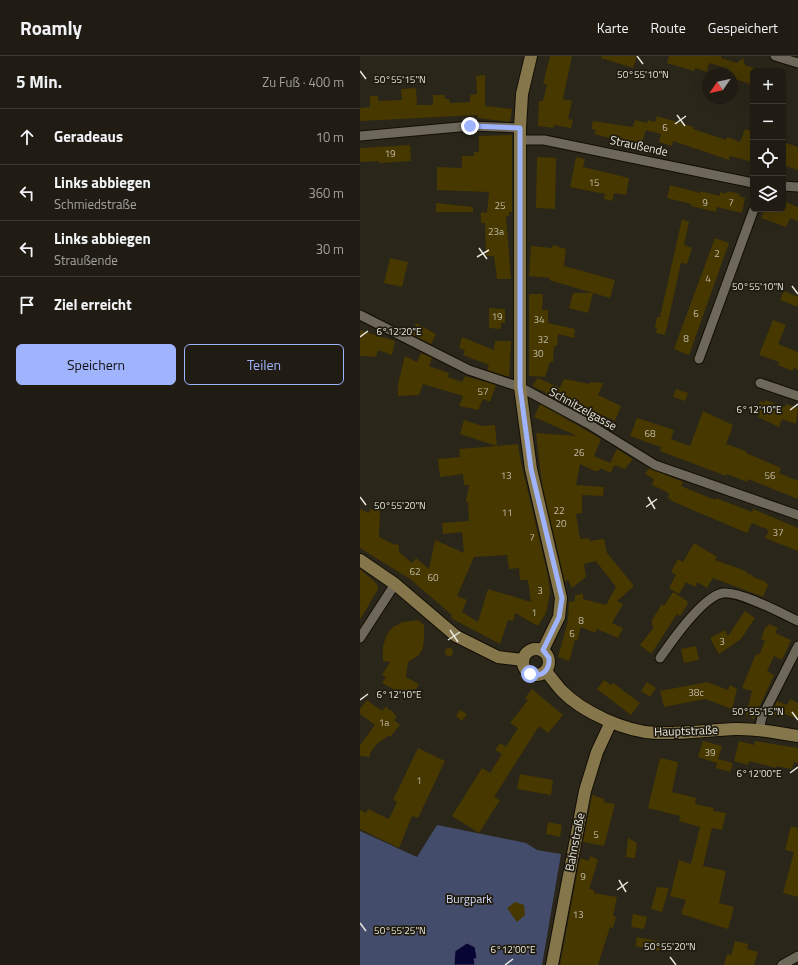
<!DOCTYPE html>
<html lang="de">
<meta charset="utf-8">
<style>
:root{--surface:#201c13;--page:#2d2921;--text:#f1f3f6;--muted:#a2a1a0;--line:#3d3a33;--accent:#a0b3fd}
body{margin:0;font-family:"Titillium Web",sans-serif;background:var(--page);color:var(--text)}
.controls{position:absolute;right:12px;top:12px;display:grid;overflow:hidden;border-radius:6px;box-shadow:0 4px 16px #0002}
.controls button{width:36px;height:36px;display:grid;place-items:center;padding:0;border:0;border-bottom:1px solid var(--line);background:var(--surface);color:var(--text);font:20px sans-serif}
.compass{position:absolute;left:342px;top:12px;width:36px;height:36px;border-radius:50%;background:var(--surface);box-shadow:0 4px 16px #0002;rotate:236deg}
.stop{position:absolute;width:12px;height:12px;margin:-9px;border:3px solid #a0b3fd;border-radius:50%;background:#fff}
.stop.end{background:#a0b3fd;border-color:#fff;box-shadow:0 1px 4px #0008}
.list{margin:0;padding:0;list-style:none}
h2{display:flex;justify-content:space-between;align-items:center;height:52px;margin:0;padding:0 16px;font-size:17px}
h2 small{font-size:13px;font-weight:400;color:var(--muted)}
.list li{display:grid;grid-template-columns:26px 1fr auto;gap:12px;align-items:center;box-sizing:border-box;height:56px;padding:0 16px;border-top:1px solid var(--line)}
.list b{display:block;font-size:15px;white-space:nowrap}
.list p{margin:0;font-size:13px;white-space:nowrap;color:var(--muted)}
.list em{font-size:13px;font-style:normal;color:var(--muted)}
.actions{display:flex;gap:8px;padding:12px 16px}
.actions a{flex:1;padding:9px 0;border:1px solid var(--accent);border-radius:6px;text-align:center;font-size:14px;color:var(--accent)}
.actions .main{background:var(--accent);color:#111}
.icon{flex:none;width:22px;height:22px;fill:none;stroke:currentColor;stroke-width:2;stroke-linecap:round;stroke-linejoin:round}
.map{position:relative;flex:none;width:438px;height:909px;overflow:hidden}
header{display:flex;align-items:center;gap:24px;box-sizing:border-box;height:56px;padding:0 20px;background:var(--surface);border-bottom:1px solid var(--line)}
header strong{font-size:19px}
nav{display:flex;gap:22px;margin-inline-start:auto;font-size:14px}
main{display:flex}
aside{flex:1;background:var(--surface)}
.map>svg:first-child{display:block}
</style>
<header>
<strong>Roamly</strong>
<nav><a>Karte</a><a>Route</a><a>Gespeichert</a></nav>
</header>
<main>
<aside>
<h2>5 Min.<small>Zu Fuß · 400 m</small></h2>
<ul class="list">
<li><svg class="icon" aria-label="ahead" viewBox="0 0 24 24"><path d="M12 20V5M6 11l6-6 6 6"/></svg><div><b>Geradeaus</b></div><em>10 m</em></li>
<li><svg class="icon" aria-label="left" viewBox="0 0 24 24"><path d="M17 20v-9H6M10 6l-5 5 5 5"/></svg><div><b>Links abbiegen</b><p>Schmiedstraße</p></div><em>360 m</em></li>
<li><svg class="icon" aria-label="left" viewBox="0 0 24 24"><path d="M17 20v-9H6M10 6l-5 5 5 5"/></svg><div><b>Links abbiegen</b><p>Straußende</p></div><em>30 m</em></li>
<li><svg class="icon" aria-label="arrive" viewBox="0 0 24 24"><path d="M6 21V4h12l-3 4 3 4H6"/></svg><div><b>Ziel erreicht</b></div></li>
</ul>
<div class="actions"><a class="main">Speichern</a><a>Teilen</a></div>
</aside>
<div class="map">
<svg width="438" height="909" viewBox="0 0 438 909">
<rect width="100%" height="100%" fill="#2a2619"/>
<!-- green -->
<path fill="#444c6c" d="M77 769 166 787 177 794 201 798 182 909H0V775L57 801Z"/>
<!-- water -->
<path fill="#060534" stroke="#4a4867" d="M107 887 115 891 117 902 114 903 115 909H94L95 895Z"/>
<!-- building -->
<path fill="#473800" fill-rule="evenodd" d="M190 0H212L203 43 212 45 208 63 213 64 211 72 194 69V72L178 70 179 45H183L187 28H183Z
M241 0H277L273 12 241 2Z
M309 0H361V2L377 7 383 2 385 9 396 13V15H393V29L372 22V18H367L369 13 349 7 347 16 335 12 334 15 307 7Z
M125 19V50L152 53 150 66 118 62V59L0 65V52L10 51V40H18V45L42 44 41 33 56 32 57 49H73V39H85V43H89L90 47 110 46V39L117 38 116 20Z
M297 60 334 71 333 73 366 84 367 81 380 86 385 73 393 76V106L370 100 369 104 313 85 312 90 299 86 301 78 286 74 282 87 277 86 276 89 234 78 236 74 231 73 233 65 273 71 275 64 287 67 288 64 295 66Z
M152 79V156H149V160H146L151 223H137L134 200H126L125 167H121V156L127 157 129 136 77 134V111L102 112V100H114V96H119V80Z
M423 86 438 91V114L423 109Z
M50 89 51 105 19 107V105L0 106V92Z
M177 101 196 102 195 153 176 152Z
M216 101 225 103 223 111 269 122 266 139 254 137 252 145 244 143 245 138 210 131Z
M310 129 340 137V135L360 140V136L366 138 367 135 380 138 379 140 385 142 382 157 357 151 356 156 331 150V148L307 142Z
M423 145 438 151V165L430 162 426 171 401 162 405 153H423Z
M76 147 113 151V156H76Z
M322 163 329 166 324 189 332 192 327 208 321 207 305 279 296 277 297 272H295L297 261H300Z
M355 182 369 187 329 299 314 293Z
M193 189 206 193 204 210 255 224 250 242 189 224 190 222 169 220 171 190 192 192Z
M30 202 48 206 42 231 24 227Z
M424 235 438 241V251L420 244Z
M213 237H233L228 257 209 252Z
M169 238H183L182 254H188V267L215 273 214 282 198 278 197 290H194L193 306H190L185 321 169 320Z
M129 252 145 253V267H141V273L129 272Z
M413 264 426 269 418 288 438 296V314L434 312 432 315 418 309 419 306 399 299Z
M56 267 76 278 71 288 50 278Z
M0 274 35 285 32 299 18 294 16 301 0 300Z
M102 281 134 294 135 285H151L149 321 127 314 129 309 103 299 105 294 99 292Z
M61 297 72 302 69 310 89 317 88 321 102 326 105 320 136 329 130 346 123 343 118 354 99 350 103 340 63 328 59 339 38 340V328L45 300 57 306Z
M178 322 200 332 204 323 230 328V326L243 327 238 339 261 350 255 365 220 349 217 355 185 337V336L172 330Z
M316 333 328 337 325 345 313 341Z
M405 344 425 351 426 348 438 352 436 368 422 363 419 371 398 361 399 359 395 358 400 345 404 347Z
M180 348 241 383 234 400 250 407 257 393 273 403 265 413 254 409 251 417 240 412 239 415H235L220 408 216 429 244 431 243 440 222 439V457L216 458 220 483 229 482 230 485 244 483 247 497 274 530 257 545 263 548 252 567 263 572 258 582 237 573 235 577 221 571 217 585 215 584 209 605 198 601 208 565 209 546 215 545V539L223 538V543L246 549 256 531 236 505 224 508 226 521 212 532 208 524 205 526 182 428 176 377 217 380 174 361Z
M343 355 373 369 366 388 386 395V397L421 412 419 417 438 425V443L388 423 387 426 367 418 366 420 300 395 301 391 270 380 277 362 314 374 311 383 330 390Z
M104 364 122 370 135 369 137 390 158 388 160 402 188 520 190 537 186 557 178 570 155 557 153 565 148 564 140 588 91 562 92 559 50 523 0 492V453L9 457 10 453 20 454 19 481 33 488 39 489V496L52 507 56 502 69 513 75 484 104 497 102 476 83 478 82 467 109 465 108 446H106L109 429H104L103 418 80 421 78 403 100 401 99 393 137 390 100 378ZM147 499 149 513 159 512 160 524H168L171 546 128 533 118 566 102 556 107 544 97 540 114 501Z
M289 412 323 426 321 430 355 444 356 442 392 456 393 453 438 472V495L405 482 409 474 392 467 387 477 314 446 308 442 309 437 292 429 294 423 285 418Z
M334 487 357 501 355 504 386 515 385 516 394 520 393 521 404 525 408 529 403 541 353 522 347 532 337 526 335 531 326 526 319 538 309 532 316 519 311 516 318 503 323 506Z
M0 513 17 528 18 533 0 564Z
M313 536 327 545 328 548 320 560 317 558 291 598 280 589 294 571 292 569V564L302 548 304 550Z
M385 555 395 562 381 583 359 598 350 582 365 574 368 580Z
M58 564 64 569V583L63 592 59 599 48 606 46 621 59 628 51 643 22 627 26 621 22 619 30 606 23 605V591L26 580 33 571 43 566Z
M409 568 418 572 415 577 431 584 422 604 414 600 407 615 414 619 394 663 386 659 392 635 382 632 396 598 399 599 405 585 401 583 406 570 408 571Z
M336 590 339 604 324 607 321 593Z
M85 596a4 4 0 1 1 8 0a4 4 0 1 1-8 0Z
M244 624 251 629 253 627 280 647 271 659 237 633Z
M287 626 296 632 290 641 281 635Z
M347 626 368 634 370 629 377 633 372 653 345 643 304 651 300 635Z
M172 633 203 659 188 677 179 670 134 741 140 744 119 777 92 760 122 712 130 717 142 698 135 694 140 687 146 691 158 672 150 667 168 644 165 642Z
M430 643 438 647V663L425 658 423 662 411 657 417 645 427 649Z
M7 644 22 655 26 650 30 655 31 654 37 661 34 664 40 669 30 681 28 680 17 688 10 697V701L0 700V689L15 669 0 658V653Z
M100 654 107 658 102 665 96 660Z
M343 685 362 690 358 703 373 707 370 716 356 712 357 707 338 701Z
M379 685 394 689 395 685 438 692V707L434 706 432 713 417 710 416 712 389 705 388 709 374 705Z
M58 692 85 705 58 762 52 760 39 792 0 773V754L6 757 8 753 29 763 37 746 33 744Z
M300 702 318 706 312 736 336 742 335 748 354 752 353 755 366 757 362 774 352 772 343 810 366 815 359 847 374 851 368 873 321 858 326 844 310 840 319 804 331 808 340 771 319 765 320 760 288 752Z
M160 718 193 724 191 739 157 733Z
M232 739 244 743V746L255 748 244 790 223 786Z
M188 766 202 769 200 781 186 778Z
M431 770 438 772V841L423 837 434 796 425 794Z
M268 782 277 787 275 802 266 801Z
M231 800 238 804 229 833 234 834V837L257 841 253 860 256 861 253 872 250 871 238 909H200L219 807 221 802 228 805Z
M297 831 309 832 302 856 291 853Z
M155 846 164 849 165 859 157 866 147 852Z
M273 858 287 861 284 873 271 871Z
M277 881 301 886 299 895 275 890Z
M375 885 388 888 387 893 398 896 394 909H364L367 898 371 899Z"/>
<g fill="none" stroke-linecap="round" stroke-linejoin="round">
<!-- street casing -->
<g stroke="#130e04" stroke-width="11">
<path id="street" d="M415 0 438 7
M0 80 110 70 160 72
M160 84H184L393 127
M423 130 438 131
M0 259 109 314 160 331 227 367 295 409 438 459
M339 303 394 153
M400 327 438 340
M0 582 35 528
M300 602C311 586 343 540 363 537 380 535 421 557 438 565
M399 674 402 661 438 590
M422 909 438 900"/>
</g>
<!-- secondary casing -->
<g stroke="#130e04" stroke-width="14">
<path id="secondary" d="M171 0 162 38 160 72V331L171 413 201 542 199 561 183 594
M0 504 35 528 96 580 138 601 163 604
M163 606a13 13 0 1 1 26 0a13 13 0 1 1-26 0Z
M186 615C191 622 196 628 201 634 222 656 266 676 296 677 322 678 349 674 375 673 396 672 417 677 438 680
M192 909 225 735 237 696 251 666"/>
</g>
<!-- street -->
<use href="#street" stroke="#6d685a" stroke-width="9"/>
<!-- secondary -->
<use href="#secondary" stroke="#85774b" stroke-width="12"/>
</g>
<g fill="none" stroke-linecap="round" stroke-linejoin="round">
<!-- route -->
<path stroke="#a0b3fd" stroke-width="5" d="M110 70 160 72V331L171 413 202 542 199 561 183 594 189 602C190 614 182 622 170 618"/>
</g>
<!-- ticks -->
<path fill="none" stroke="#e8e6dd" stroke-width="1.5" d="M277 0 283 8M0 15 6 23M317 59 325 70M315 68 326 60M119 192 127 203M117 201 129 194M432 230 438 238M0 281 8 275M430 354 438 348M0 441 6 449M288 441 295 453M286 451 297 443M90 574 98 586M88 584 100 576M0 644 8 638M432 656 438 664M430 717 438 711M259 824 266 836M257 834 268 826M0 867 6 875M310 901 316 909M145 909 153 903"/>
<g text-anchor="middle" stroke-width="3.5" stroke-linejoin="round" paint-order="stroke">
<!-- number labels -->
<g font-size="10" fill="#c0baa6">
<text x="305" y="75">6</text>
<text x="30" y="101">19</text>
<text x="234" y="130">15</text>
<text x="345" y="150">9</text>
<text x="371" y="150">7</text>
<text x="140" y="153">25</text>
<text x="136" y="179">23a</text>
<text x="357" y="201">2</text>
<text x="348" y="226">4</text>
<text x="336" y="261">6</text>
<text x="137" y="264">19</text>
<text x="179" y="267">34</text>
<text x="326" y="286">8</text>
<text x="183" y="287">32</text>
<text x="178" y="301">30</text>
<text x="123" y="339">57</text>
<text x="290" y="381">68</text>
<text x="219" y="400">26</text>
<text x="146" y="423">13</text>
<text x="410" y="423">56</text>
<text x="199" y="458">22</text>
<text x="147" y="460">11</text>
<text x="201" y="471">20</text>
<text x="418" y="480">37</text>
<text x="172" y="485">7</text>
<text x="55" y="519">62</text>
<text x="73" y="525">60</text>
<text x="180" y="538">3</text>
<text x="174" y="560">1</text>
<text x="221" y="568">8</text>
<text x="212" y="581">6</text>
<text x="362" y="589">3</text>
<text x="336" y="640">38c</text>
<text x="24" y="670">1a</text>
<text x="350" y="700">39</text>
<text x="59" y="728">1</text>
<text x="236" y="782">5</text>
<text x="223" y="824">9</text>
<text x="218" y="862">13</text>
</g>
<!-- street labels -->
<g font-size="12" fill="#e8e6dd" stroke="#201c0f">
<text transform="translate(279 90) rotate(12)" y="4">Straußende</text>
<text transform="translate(223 353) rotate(29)" y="4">Schnitzelgasse</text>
<text transform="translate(326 675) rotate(-2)" y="4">Hauptstraße</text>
<text transform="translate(215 786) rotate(-79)" y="4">Bahnstraße</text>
</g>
<!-- park labels -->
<g font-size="12" fill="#d1dbfc" stroke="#201c0f">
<text x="109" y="847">Burgpark</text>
</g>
</g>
<g font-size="10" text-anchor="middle" fill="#e8e6dd" stroke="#201c0f" stroke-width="3.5" stroke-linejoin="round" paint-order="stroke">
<text x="283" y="22">50°55'10"N</text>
<text x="40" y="27">50°55'15"N</text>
<text x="398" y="234">50°55'10"N</text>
<text x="39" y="279">6°12'20"E</text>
<text x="399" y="357">6°12'10"E</text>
<text x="40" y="453">50°55'20"N</text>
<text x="39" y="642">6°12'10"E</text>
<text x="398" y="659">50°55'15"N</text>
<text x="399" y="721">6°12'00"E</text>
<text x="40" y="878">50°55'25"N</text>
<text x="310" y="894">50°55'20"N</text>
<text x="153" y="897">6°12'00"E</text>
</g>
</svg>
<div class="controls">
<button>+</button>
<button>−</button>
<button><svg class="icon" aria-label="locate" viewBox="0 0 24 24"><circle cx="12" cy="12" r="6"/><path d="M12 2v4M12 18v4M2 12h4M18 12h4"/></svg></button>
<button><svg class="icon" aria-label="layers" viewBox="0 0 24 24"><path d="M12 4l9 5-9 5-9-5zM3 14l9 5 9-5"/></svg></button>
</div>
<svg class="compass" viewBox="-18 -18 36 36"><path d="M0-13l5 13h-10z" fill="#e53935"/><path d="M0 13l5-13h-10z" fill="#a2a1a0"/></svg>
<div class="stop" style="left:170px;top:618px"></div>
<div class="stop end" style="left:110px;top:70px"></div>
</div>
</main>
